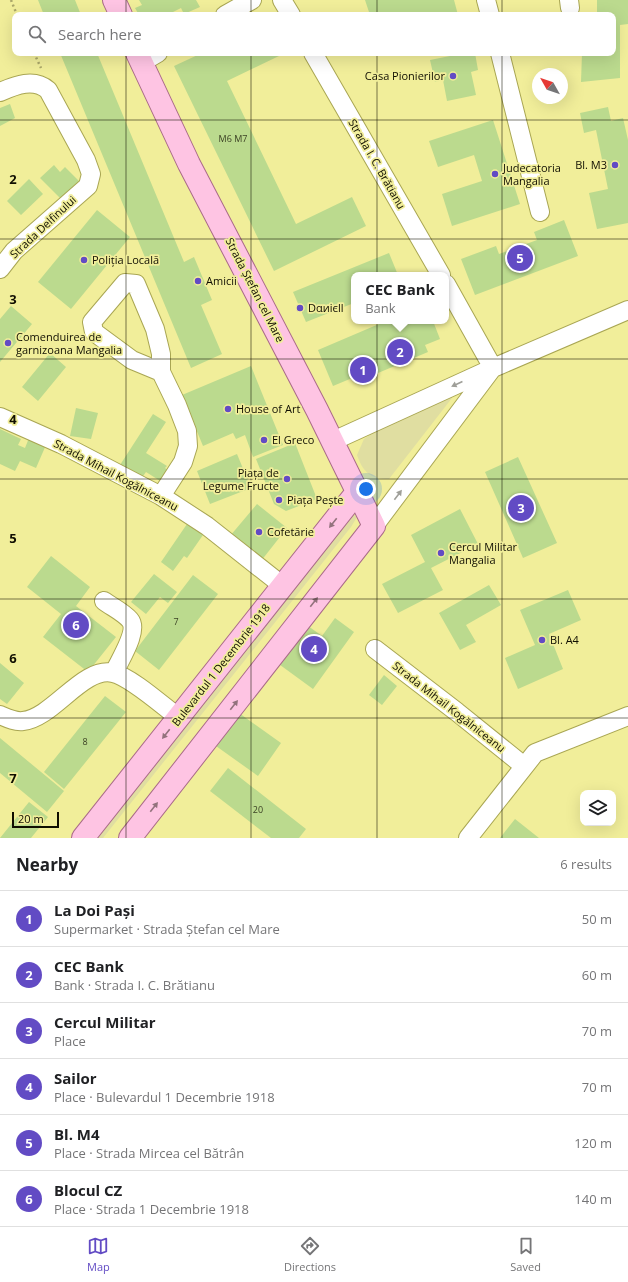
<!DOCTYPE html>
<meta charset="utf-8">
<style>
:root{--surface:#fff;--page:#f6f6f6;--text:#202124;--muted:#757577;--line:#e0e0e0;--accent:#624bc4}
body{margin:0;font-family:"Open Sans",sans-serif;background:var(--page);color:var(--text)}
.controls{position:absolute;right:12px;bottom:12px;display:grid;overflow:hidden;border-radius:8px;box-shadow:0 4px 16px #0002}
.controls button{width:36px;height:36px;display:grid;place-items:center;padding:0;border:0;border-bottom:1px solid var(--line);background:var(--surface);color:var(--text);font:20px sans-serif}
.compass{position:absolute;left:532px;top:68px;width:36px;height:36px;border-radius:50%;background:var(--surface);box-shadow:0 4px 16px #0002;rotate:310deg}
.scale{position:absolute;left:12px;bottom:10px;width:47px;box-sizing:border-box;padding-left:4px;border:2px solid #100e00;border-top:0;font-size:11px;line-height:14px;white-space:nowrap;color:#100e00;-webkit-text-stroke:3px #f1ee9a;paint-order:stroke}
.you{position:absolute;left:366px;top:489px;width:14px;height:14px;margin:-10px;border:3px solid #fff;border-radius:50%;background:#1a73e8;box-shadow:0 0 0 6px #1a73e833}
.badge{display:grid;place-items:center;width:26px;height:26px;border-radius:50%;background:var(--accent);color:#fff;font-size:13px;font-weight:700}
.pin{position:absolute;translate:-50% -50%;border:2px solid #fff;box-shadow:0 1px 4px #0006}
.popup{position:absolute;left:351px;top:272px;width:98px;height:52px;box-sizing:border-box;display:grid;place-content:center;border-radius:8px;background:var(--surface);filter:drop-shadow(0 1px 3px #0005);font-size:13px;white-space:nowrap;color:var(--muted)}
.popup b{font-size:15px;color:var(--text)}
.popup::after{content:'';position:absolute;left:50%;top:100%;margin-left:-8px;border:8px solid transparent;border-top-color:var(--surface)}
.list{margin:0;padding:0;list-style:none}
h2{display:flex;justify-content:space-between;align-items:center;height:52px;margin:0;padding:0 16px;font-size:17px}
h2 small{font-size:13px;font-weight:400;color:var(--muted)}
.list li{display:grid;grid-template-columns:26px 1fr auto;gap:12px;align-items:center;box-sizing:border-box;height:56px;padding:0 16px;border-top:1px solid var(--line)}
.list b{display:block;font-size:15px;white-space:nowrap}
.list p{margin:0;font-size:13px;white-space:nowrap;color:var(--muted)}
.list em{font-size:13px;font-style:normal;color:var(--muted)}
.icon{flex:none;width:22px;height:22px;fill:none;stroke:currentColor;stroke-width:2;stroke-linecap:round;stroke-linejoin:round}
.map{position:relative;flex:none;width:628px;height:838px;overflow:hidden}
.search{position:absolute;background:var(--surface);box-shadow:0 4px 16px #0002;left:12px;right:12px;top:12px;height:44px;display:flex;align-items:center;gap:10px;box-sizing:border-box;padding:0 14px;border-radius:8px;color:var(--muted);font-size:15px}
.sheet{height:388px;background:var(--surface)}
nav{display:flex;justify-content:space-around;align-items:center;box-sizing:border-box;height:56px;border-top:1px solid var(--line);background:var(--surface);font-size:11px;color:var(--muted)}
nav a{display:grid;justify-items:center;gap:2px}
nav .on{color:var(--accent)}
.map>svg:first-child{display:block}
</style>
<div class="map">
<svg width="628" height="838" viewBox="0 0 628 838">
<rect width="100%" height="100%" fill="#f1ee9a"/>
<!-- green -->
<path fill="#e0dea1" d="M450 396H452V398L389 479C370 479 363 472 357 455L364 439 382 427Z
M348 510 357 517 351 527 103 838H87Z"/>
<!-- building -->
<path fill="#bbda8e" d="M38 0H75L81 15H44Z
M139 0H196L200 7 184 14 181 8 167 15H139L135 8 142 5Z
M365 0H454L458 15H429L428 13 423 15H370Z
M597 0H628V24L620 25V78L581 82 582 53H613V15H597Z
M60 53H97L184 262 194 257 212 300 201 305 222 354 191 368Z
M202 53H278L279 56 227 81 296 224 352 197 366 226 274 271 174 66Z
M465 53H475L478 70 471 72 476 95 447 101 443 80 435 82 430 60Z
M10 104 15 118 0 126V108Z
M608 107 611 121 623 118 628 140V223L597 229 589 193 608 189 596 130 584 133 580 113Z
M493 120 520 204 452 226 442 194 482 181 474 155 438 167 429 141Z
M54 165 60 172 65 167 80 182 62 200 40 178Z
M29 179 43 194 21 215 7 201Z
M97 210 130 237 71 309 38 282Z
M564 220 578 256 475 295 461 259 496 246 499 254 537 240 534 232Z
M389 253 398 275H354V303L306 322 293 292Z
M11 306 32 324 0 362V319Z
M386 321H433L440 339 425 345 428 352 359 381 357 376 333 386 318 350Z
M50 353 66 367 38 401 22 387Z
M251 366 283 445 253 457 245 435 236 439 233 433 203 446 182 395Z
M76 408 98 413 91 439 70 436Z
M153 414 166 422 146 453 167 466 165 468 172 473 165 484 146 472 141 479 120 465Z
M0 429 21 439 18 445 25 448 29 438 46 445 36 468 20 461 15 471 0 464Z
M295 443 317 499 286 511 274 504 256 459Z
M237 454 251 488 210 504 197 471Z
M518 457 557 543 523 558 485 472Z
M257 504 287 528 261 561 230 536Z
M460 509 478 544 431 568 443 590 398 613 382 584 425 562 411 535Z
M187 524 203 535 187 558 184 556 173 571 161 562Z
M51 556 90 587 76 606 116 637 88 672 43 637 61 614 27 587Z
M154 574 177 592 168 603 160 597 146 614 131 602Z
M193 575 218 594 159 670 135 651Z
M489 585 501 605 466 625 476 642 460 650 439 613Z
M568 590 581 620 549 634 563 669 518 689 505 658 535 645 520 610Z
M335 618 354 632 313 689 276 662 304 623 322 636Z
M0 663 24 683 7 704 0 699Z
M384 675 397 686 382 705 369 695Z
M105 696 126 712 64 789 44 772Z
M239 713 281 743 258 776 209 741Z
M0 738 64 791 47 812 0 773Z
M228 768 306 829 299 838H271L210 791Z
M29 802 48 817 31 838H0Z
M515 819 539 838H500Z"/>
<g fill="none" stroke-linecap="round" stroke-linejoin="round">
<!-- minor casing -->
<g stroke="#a9a653" stroke-width="20">
<path id="minor" d="M282 0 291 15
M486 0 490 15
M569 0 570 8
M225 15 252 0
M313 53 441 275
M500 53 540 212
M141 63 158 53
M0 92C16 85 34 78 48 90L86 160 91 174 88 186 14 251 0 269
M446 284 493 368
M0 417 61 444 161 496 207 526 283 586
M333 441 493 368 628 310
M161 496 183 462 188 446 187 431 177 405 161 372V354L155 329 136 284 125 283 92 322 94 332 132 360 161 372
M374 526 491 370
M104 601C112 607 123 612 130 620 139 631 119 661 114 673
M375 649 457 712 524 766
M0 715C7 718 15 722 23 721 53 718 83 666 113 673 131 677 163 706 179 718
M468 838 535 753 628 716"/>
</g>
<!-- major casing -->
<g stroke="#aa6b88" stroke-width="24">
<path id="major" d="M114 0 121 15
M83 838 357 492
M130 838 374 526 317 410 189 164 137 53"/>
</g>
<!-- path -->
<path stroke="#aaa769" stroke-width="2.5" stroke-dasharray="2 3" stroke-linecap="butt" d="M11 0 17 15
M34 53 41 68"/>
<!-- minor -->
<use href="#minor" stroke="#fff" stroke-width="18"/>
<!-- major -->
<use href="#major" stroke="#fec4e3" stroke-width="22"/>
</g>
<!-- one-way arrows -->
<defs><path id="oneway-solid" d="M-6-.8H1V-3.2L6.5 0L1 3.2V.8H-6Z"/></defs>
<g fill="#9f9f99">
<use href="#oneway-solid" transform="translate(457 384) rotate(155)"/>
<use href="#oneway-solid" transform="translate(398 495) rotate(-53)"/>
</g>
<g fill="#93727d">
<use href="#oneway-solid" transform="translate(333 523) rotate(128)"/>
<use href="#oneway-solid" transform="translate(314 602) rotate(-52)"/>
<use href="#oneway-solid" transform="translate(234 705) rotate(-52)"/>
<use href="#oneway-solid" transform="translate(166 734) rotate(128)"/>
<use href="#oneway-solid" transform="translate(154 807) rotate(-52)"/>
</g>
<!-- grid -->
<path fill="none" stroke="#100e00" stroke-width="1" stroke-opacity="0.55" d="M126 0V15M251 0V15M377 0V15M502 0V15M126 53V838M251 53V838M377 53V838M502 53V838M0 120H628M0 239H628M0 359H628M0 479H628M0 599H628M0 718H628"/>
<!-- markers -->
<g fill="#624bc4" stroke="#f1ee9a" stroke-width="1.5">
<circle cx="453" cy="76" r="4"/>
<circle cx="615" cy="165" r="4"/>
<circle cx="495" cy="174" r="4"/>
<circle cx="84" cy="260" r="4"/>
<circle cx="198" cy="281" r="4"/>
<circle cx="300" cy="308" r="4"/>
<circle cx="8" cy="343" r="4"/>
<circle cx="228" cy="409" r="4"/>
<circle cx="264" cy="440" r="4"/>
<circle cx="287" cy="479" r="4"/>
<circle cx="279" cy="500" r="4"/>
<circle cx="259" cy="532" r="4"/>
<circle cx="441" cy="553" r="4"/>
<circle cx="542" cy="640" r="4"/>
</g>
<g text-anchor="middle" stroke-width="3.5" stroke-linejoin="round" paint-order="stroke">
<!-- number labels -->
<g font-size="9" fill="#3b4124">
<text x="233" y="142">M6 M7</text>
<text x="176" y="625">7</text>
<text x="85" y="745">8</text>
<text x="258" y="813">20</text>
</g>
<!-- poi labels -->
<g font-size="11" fill="#100e00" stroke="#f1ee9a" text-anchor="start">
<text x="445" y="80" text-anchor="end">Casa Pionierilor</text>
<text x="607" y="169" text-anchor="end">Bl. M3</text>
<text x="503" y="172">Judecatoria<tspan x="503" dy="13">Mangalia</tspan></text>
<text x="92" y="264">Poliția Locală</text>
<text x="206" y="285">Amicii</text>
<text x="308" y="312">Dαиiєll</text>
<text x="16" y="341">Comenduirea de<tspan x="16" dy="13">garnizoana Mangalia</tspan></text>
<text x="236" y="413">House of Art</text>
<text x="272" y="444">El Greco</text>
<text x="279" y="477" text-anchor="end">Piața de<tspan x="279" dy="13">Legume Fructe</tspan></text>
<text x="287" y="504">Piața Pește</text>
<text x="267" y="536">Cofetărie</text>
<text x="449" y="551">Cercul Militar<tspan x="449" dy="13">Mangalia</tspan></text>
<text x="550" y="644">Bl. A4</text>
</g>
<!-- street labels -->
<g font-size="11" fill="#100e00" stroke="#f1ee9a">
<text transform="translate(377 164) rotate(60)" y="4">Strada I. C. Brătianu</text>
<text transform="translate(43 227) rotate(-43)" y="4">Strada Delfinului</text>
<text transform="translate(255 290) rotate(63)" y="4">Strada Ștefan cel Mare</text>
<text transform="translate(116 475) rotate(28)" y="4">Strada Mihail Kogălniceanu</text>
<text transform="translate(221 665) rotate(-52)" y="4">Bulevardul 1 Decembrie 1918</text>
<text transform="translate(449 707) rotate(38)" y="4">Strada Mihail Kogălniceanu</text>
</g>
</g>
<g font-size="13" text-anchor="middle" font-weight="bold" fill="#100e00" stroke="#f1ee9a" stroke-width="3.5" stroke-linejoin="round" paint-order="stroke">
<text x="13" y="184">2</text>
<text x="13" y="304">3</text>
<text x="13" y="424">4</text>
<text x="13" y="543">5</text>
<text x="13" y="663">6</text>
<text x="13" y="783">7</text>
</g>
</svg>
<div class="controls">
<button><svg class="icon" aria-label="layers" viewBox="0 0 24 24"><path d="M12 4l9 5-9 5-9-5zM3 14l9 5 9-5"/></svg></button>
</div>
<svg class="compass" viewBox="-18 -18 36 36"><path d="M0-13l5 13h-10z" fill="#e53935"/><path d="M0 13l5-13h-10z" fill="#757577"/></svg>
<div class="scale">20 m</div>
<div class="you"></div>
<div class="pin badge" style="left:363px;top:370px">1</div>
<div class="pin badge" style="left:400px;top:352px">2</div>
<div class="popup"><b>CEC Bank</b>Bank</div>
<div class="pin badge" style="left:521px;top:508px">3</div>
<div class="pin badge" style="left:314px;top:649px">4</div>
<div class="pin badge" style="left:520px;top:258px">5</div>
<div class="pin badge" style="left:76px;top:625px">6</div>
<div class="search"><svg class="icon" aria-label="search" viewBox="0 0 24 24"><circle cx="10" cy="10" r="6"/><path d="M15 15l6 6"/></svg>Search here</div>
</div>
<section class="sheet">
<h2>Nearby<small>6 results</small></h2>
<ul class="list">
<li><span class="badge">1</span><div><b>La Doi Pași</b><p>Supermarket · Strada Ștefan cel Mare</p></div><em>50 m</em></li>
<li><span class="badge">2</span><div><b>CEC Bank</b><p>Bank · Strada I. C. Brătianu</p></div><em>60 m</em></li>
<li><span class="badge">3</span><div><b>Cercul Militar</b><p>Place</p></div><em>70 m</em></li>
<li><span class="badge">4</span><div><b>Sailor</b><p>Place · Bulevardul 1 Decembrie 1918</p></div><em>70 m</em></li>
<li><span class="badge">5</span><div><b>Bl. M4</b><p>Place · Strada Mircea cel Bătrân</p></div><em>120 m</em></li>
<li><span class="badge">6</span><div><b>Blocul CZ</b><p>Place · Strada 1 Decembrie 1918</p></div><em>140 m</em></li>
</ul>
</section>
<nav>
<a class="on"><svg class="icon" aria-label="map" viewBox="0 0 24 24"><path d="M3 6l6-2 6 2 6-2v14l-6 2-6-2-6 2zM9 4v14M15 6v14"/></svg>Map</a>
<a><svg class="icon" aria-label="directions" viewBox="0 0 24 24"><path d="M12 3l9 9-9 9-9-9zM9 14v-3h6M13 9l2 2-2 2"/></svg>Directions</a>
<a><svg class="icon" aria-label="saved" viewBox="0 0 24 24"><path d="M7 4h10v16l-5-4-5 4z"/></svg>Saved</a>
</nav>
